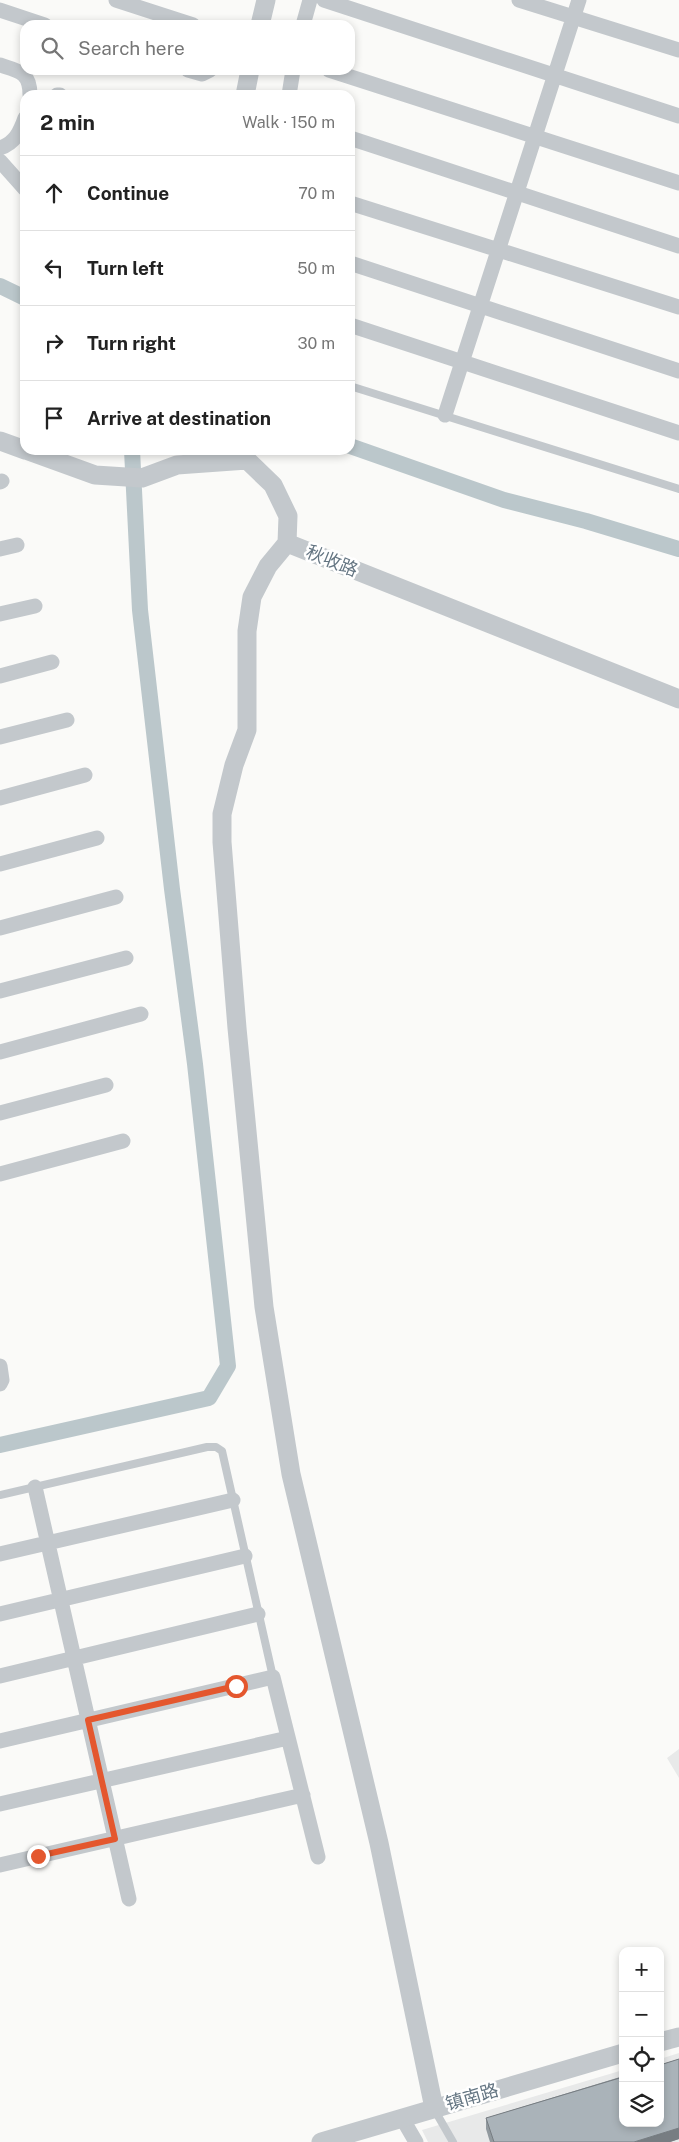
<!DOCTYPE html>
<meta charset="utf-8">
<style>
:root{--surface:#fff;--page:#f6f6f6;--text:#222;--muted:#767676;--line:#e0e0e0}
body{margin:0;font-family:"Public Sans","Noto Sans SC",sans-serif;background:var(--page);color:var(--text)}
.controls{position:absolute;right:15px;bottom:15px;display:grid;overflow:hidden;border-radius:10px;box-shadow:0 2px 8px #0003}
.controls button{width:45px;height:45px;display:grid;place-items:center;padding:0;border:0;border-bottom:1px solid var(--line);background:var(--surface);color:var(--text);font:25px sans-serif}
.stop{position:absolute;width:15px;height:15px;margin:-11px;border:4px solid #e4572e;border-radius:50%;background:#fff}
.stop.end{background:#e4572e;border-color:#fff;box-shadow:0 1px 5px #0008}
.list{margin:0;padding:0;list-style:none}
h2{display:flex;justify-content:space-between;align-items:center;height:65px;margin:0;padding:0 20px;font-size:21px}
h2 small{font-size:16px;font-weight:400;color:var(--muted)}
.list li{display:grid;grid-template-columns:32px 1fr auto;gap:15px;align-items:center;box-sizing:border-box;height:75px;padding:0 20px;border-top:1px solid var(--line)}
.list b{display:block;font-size:19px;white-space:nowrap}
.list em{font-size:16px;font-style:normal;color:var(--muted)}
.icon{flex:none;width:28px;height:28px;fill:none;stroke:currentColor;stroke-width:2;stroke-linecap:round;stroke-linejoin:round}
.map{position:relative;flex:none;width:679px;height:2142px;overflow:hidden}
.search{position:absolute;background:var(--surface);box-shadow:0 2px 8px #0003;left:20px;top:20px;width:335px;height:55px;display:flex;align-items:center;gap:12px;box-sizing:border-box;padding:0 18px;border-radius:15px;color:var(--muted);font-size:19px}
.panel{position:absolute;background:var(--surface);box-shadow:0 2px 8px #0003;left:20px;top:90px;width:335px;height:365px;border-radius:15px}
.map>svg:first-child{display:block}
</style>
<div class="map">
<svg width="679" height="2142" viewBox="0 0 679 2142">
<rect width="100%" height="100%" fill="#fafaf8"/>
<!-- built -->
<path fill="#e8e9e9" d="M679 1749V1778L667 1758Z
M679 2053V2142H428L422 2130 623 2070V2123H660V2059Z"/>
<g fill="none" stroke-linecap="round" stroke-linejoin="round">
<!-- canal -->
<path stroke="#bbc7cb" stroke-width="16" d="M0 286 25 298
M350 446 504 500 586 521 679 549
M0 1445 209 1398 228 1366 195 1064 172 889 140 610 132 450"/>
<!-- service -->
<path stroke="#c3c8cc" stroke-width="8" d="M350 386 679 489
M0 1495 207 1447H216L222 1451 273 1677
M434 2109 453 2142"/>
<!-- minor -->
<path stroke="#c3c8cc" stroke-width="15" d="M116 0 193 25
M324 0 679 116
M519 0 679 50
M0 10 45 25
M303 25 310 0
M0 65C19 71 30 72 30 95
M188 70 202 74 210 70
M329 70 679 183
M57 95H60
M289 95 293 70
M350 138 679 246
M0 148C15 143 20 132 25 118
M0 161 25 189
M350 203 679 307
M350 263 679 371
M350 325 679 433
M445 415 579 0
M0 482 2 481
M0 549 17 545
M0 614 35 606
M0 676 52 662
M0 737 67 720
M0 798 85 775
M0 864 97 838
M0 928 116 897
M0 991 126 958
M0 1052 141 1014
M0 1113 106 1085
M0 1174 123 1141
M0 1366 2 1380 0 1384
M35 1487 129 1899
M0 1554 233 1500
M0 1614 245 1556
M0 1676 258 1614
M0 1741 273 1677 318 1857
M0 1804 288 1738
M0 1865 303 1795
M402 2118 416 2142"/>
<!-- tertiary -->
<path stroke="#c3c8cc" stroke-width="19" d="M260 25 266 0
M245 95 250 70
M0 441 25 450
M26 450 95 475 142 478 177 465 247 460 273 485 288 516 287 543
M287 543 268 566 252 597 247 631V730L234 765 222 814V842L237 1028 264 1307 291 1474 379 1843 434 2108
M287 543 679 699
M660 2042 679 2037
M321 2142 623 2053"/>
</g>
<!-- wall -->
<path fill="#929a9f" d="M679 2059V2139L670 2142H490L486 2129V2118Z"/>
<!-- shaded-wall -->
<path fill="#777d82" d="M679 2128V2139L670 2142H634Z"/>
<!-- building -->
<path fill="#aab3b9" stroke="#777d82" d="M679 2059V2128L634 2142H494L486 2118 623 2077V2123H660V2065Z"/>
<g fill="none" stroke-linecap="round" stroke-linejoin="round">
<!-- route -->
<path stroke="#e4572e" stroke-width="6" d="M38 1856 115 1839 88 1720 236 1686"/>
</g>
<g text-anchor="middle" stroke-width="5" stroke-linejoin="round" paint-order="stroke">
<!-- street labels -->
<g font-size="18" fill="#657683" stroke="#fff">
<text transform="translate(332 561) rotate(22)" y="6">秋收路</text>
<text transform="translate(472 2097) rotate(-16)" y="6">镇南路</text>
</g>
</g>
</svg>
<div class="controls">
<button>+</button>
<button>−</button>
<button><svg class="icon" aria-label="locate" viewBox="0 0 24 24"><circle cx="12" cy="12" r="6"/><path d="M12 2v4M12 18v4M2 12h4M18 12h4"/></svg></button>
<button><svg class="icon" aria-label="layers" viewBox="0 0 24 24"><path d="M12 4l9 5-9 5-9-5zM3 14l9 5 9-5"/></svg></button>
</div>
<div class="stop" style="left:236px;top:1686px"></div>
<div class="stop end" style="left:38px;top:1856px"></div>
<div class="search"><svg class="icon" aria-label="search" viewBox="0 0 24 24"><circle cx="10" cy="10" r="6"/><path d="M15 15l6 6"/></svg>Search here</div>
<section class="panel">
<h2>2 min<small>Walk · 150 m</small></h2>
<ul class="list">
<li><svg class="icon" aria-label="ahead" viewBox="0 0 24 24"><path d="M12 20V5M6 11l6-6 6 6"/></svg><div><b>Continue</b></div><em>70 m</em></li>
<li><svg class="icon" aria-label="left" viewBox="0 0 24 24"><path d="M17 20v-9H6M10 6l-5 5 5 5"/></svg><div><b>Turn left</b></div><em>50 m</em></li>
<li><svg class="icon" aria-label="right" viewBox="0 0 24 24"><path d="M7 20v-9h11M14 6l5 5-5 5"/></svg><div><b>Turn right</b></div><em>30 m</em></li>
<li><svg class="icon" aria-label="arrive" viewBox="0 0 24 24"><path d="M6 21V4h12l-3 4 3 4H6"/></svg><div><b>Arrive at destination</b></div></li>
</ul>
</section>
</div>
